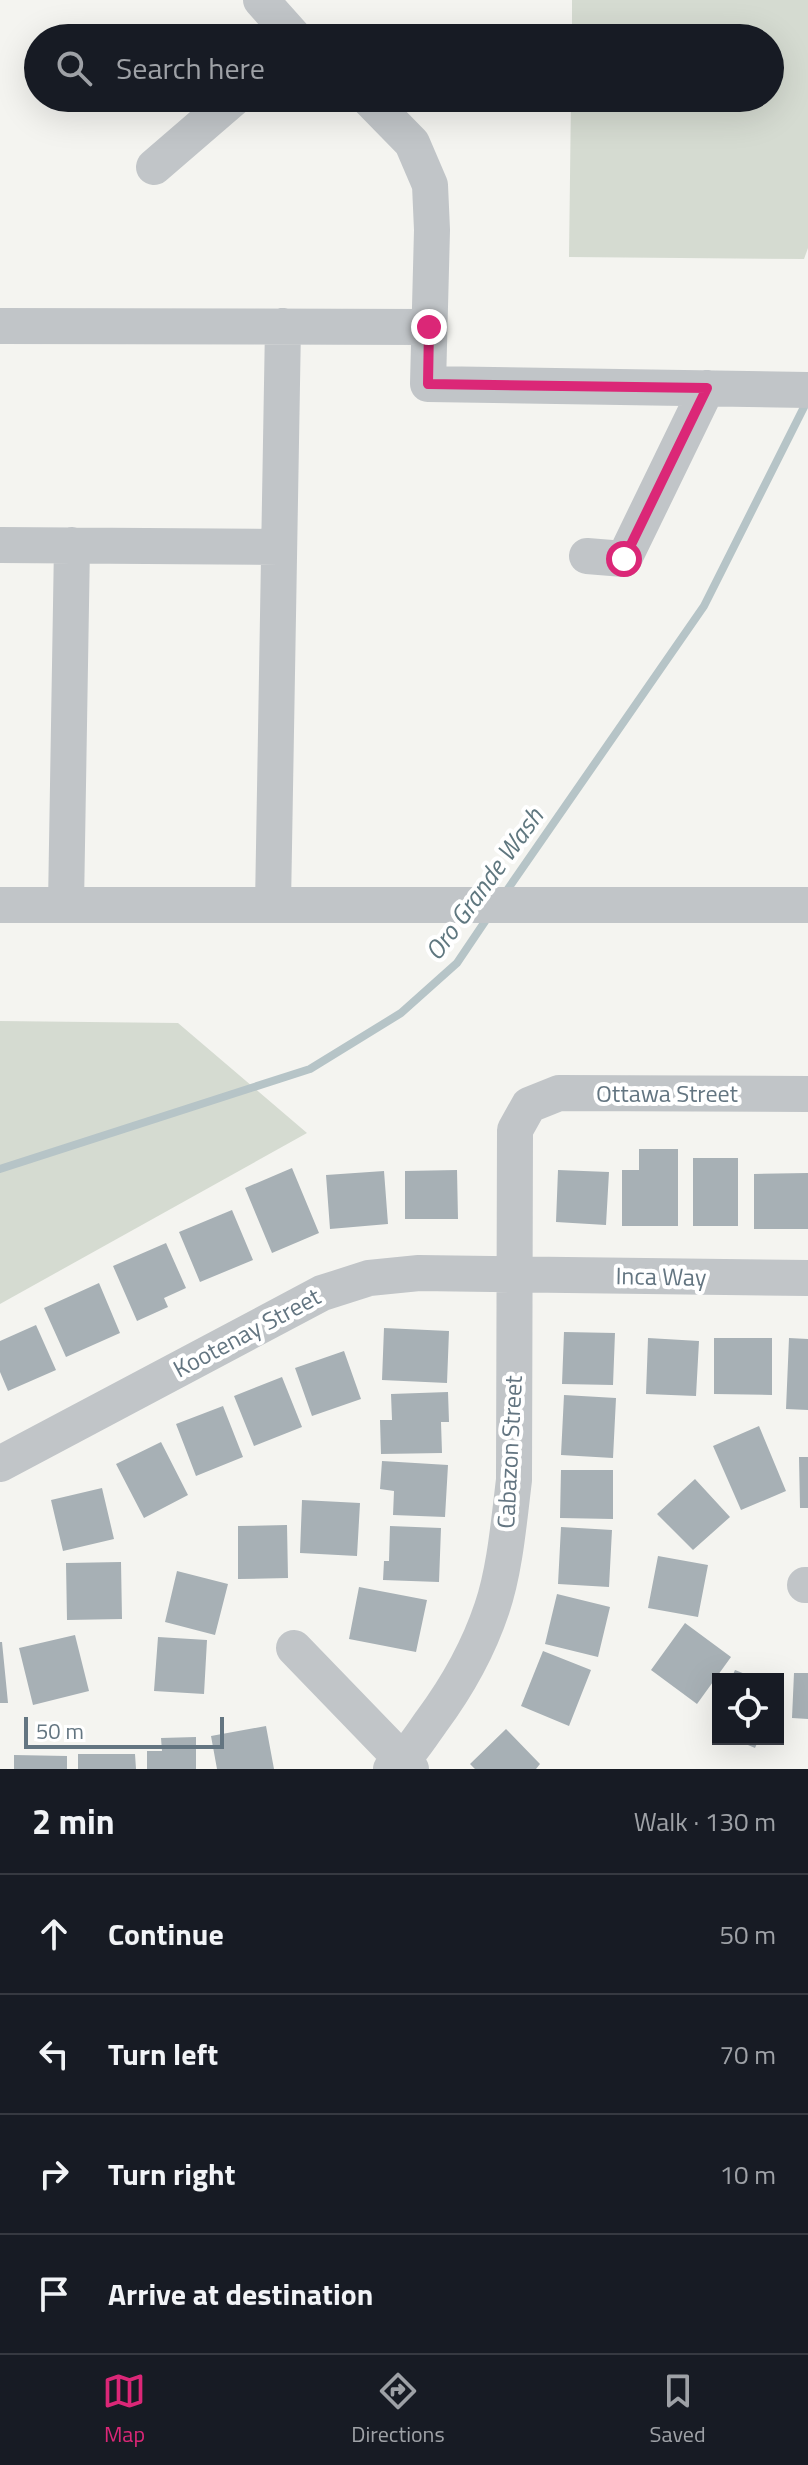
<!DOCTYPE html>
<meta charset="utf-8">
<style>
:root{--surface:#171b24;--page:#20242c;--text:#f1f3f6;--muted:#9ea1a6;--line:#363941;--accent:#db2777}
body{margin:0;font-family:"Titillium Web",sans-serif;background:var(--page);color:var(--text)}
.controls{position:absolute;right:24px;bottom:24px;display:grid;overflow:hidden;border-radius:0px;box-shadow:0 8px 32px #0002}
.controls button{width:72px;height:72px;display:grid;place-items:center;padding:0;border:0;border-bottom:2px solid var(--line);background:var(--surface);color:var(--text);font:40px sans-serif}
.scale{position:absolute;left:24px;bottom:20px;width:200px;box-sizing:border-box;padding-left:8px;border:4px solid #637581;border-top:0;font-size:22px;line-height:28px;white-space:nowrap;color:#637581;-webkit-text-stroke:6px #fff;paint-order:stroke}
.stop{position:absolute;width:24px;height:24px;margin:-18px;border:6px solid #db2777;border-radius:50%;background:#fff}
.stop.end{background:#db2777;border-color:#fff;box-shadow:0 2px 8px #0008}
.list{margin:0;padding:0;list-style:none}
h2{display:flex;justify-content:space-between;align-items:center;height:104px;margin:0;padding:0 32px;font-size:34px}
h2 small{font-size:26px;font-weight:400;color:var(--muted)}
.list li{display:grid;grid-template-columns:52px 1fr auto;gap:24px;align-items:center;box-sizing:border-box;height:120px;padding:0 32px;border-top:2px solid var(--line)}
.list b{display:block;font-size:30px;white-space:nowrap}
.list em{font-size:26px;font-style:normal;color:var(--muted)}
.icon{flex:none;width:44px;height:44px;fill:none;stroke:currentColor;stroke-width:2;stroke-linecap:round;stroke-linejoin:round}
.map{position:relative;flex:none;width:808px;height:1769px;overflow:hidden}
.search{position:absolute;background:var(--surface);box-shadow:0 8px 32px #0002;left:24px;right:24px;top:24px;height:88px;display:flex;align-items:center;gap:20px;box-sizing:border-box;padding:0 28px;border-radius:44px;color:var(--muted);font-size:30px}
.sheet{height:584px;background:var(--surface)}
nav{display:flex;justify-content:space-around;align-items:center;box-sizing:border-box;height:112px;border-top:2px solid var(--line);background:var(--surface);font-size:22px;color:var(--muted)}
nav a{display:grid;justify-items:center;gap:4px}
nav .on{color:var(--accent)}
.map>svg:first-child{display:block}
</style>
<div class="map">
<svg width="808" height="1769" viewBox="0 0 808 1769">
<rect width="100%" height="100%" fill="#f4f4f0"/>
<!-- green -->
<path fill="#d5dbd1" d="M572 0H808V248L804 259 569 257 571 98H770V38H572Z
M0 1021 178 1023 307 1133 0 1304Z"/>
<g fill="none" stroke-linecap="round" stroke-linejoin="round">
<!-- stream -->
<path stroke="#b6c4c7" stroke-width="8" d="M503 896 704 606 807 401
M0 1169 310 1069 401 1013 457 963 488 917"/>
</g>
<!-- building -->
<path fill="#a7b0b5" d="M639 1149H678V1226H622V1170H639Z
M693 1158H738V1226H693Z
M292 1168 319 1233 272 1253 245 1188Z
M457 1170 458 1219H405V1171Z
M558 1170 609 1172 606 1225 556 1222Z
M384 1171 388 1224 330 1229 326 1175Z
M808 1173V1229H754V1174Z
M232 1210 253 1260 200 1282 179 1232Z
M166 1243 186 1288 164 1298 168 1307 137 1321 113 1266Z
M99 1283 120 1333 66 1357 44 1308Z
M36 1325 56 1370 8 1391 0 1372V1341Z
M384 1328 449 1331 447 1383 382 1380Z
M564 1332 615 1333 613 1385 562 1384Z
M648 1338 699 1341 696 1396 646 1394Z
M714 1338H772V1395L714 1394Z
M789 1338 808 1339V1410L786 1409Z
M344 1351 361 1399 312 1416 295 1368Z
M282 1377 302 1427 254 1446 234 1396Z
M448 1392 449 1422H441L442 1453 381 1454 380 1420H392L391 1394Z
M564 1395 616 1398 613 1458 561 1455Z
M223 1406 243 1457 196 1476 176 1424Z
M759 1426 786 1491 741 1510 713 1446Z
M161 1442 188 1495 144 1518 116 1464Z
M799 1457H808V1508H800Z
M382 1461 448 1465 445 1517 393 1515 394 1491 380 1489Z
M561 1470H613V1519L560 1518Z
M695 1479 730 1517 693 1550 657 1514Z
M102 1488 114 1539 63 1551 51 1500Z
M302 1500 360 1503 357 1556 300 1553Z
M287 1525 288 1578 238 1579V1526Z
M390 1526 441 1528 439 1582 383 1580 384 1561H389Z
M561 1527 612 1530 609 1587 558 1584Z
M658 1556 708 1565 698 1617 648 1608Z
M121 1562 122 1619 67 1620 66 1563Z
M177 1571 228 1584 215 1635 165 1622Z
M359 1587 427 1600 416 1652 349 1639Z
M557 1594 610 1607 598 1657 545 1644Z
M685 1623 731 1657 697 1704 651 1670Z
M75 1635 89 1691 33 1705 19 1648Z
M158 1637 207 1640 204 1694 154 1691Z
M0 1642H2L8 1703H0Z
M543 1651 591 1670 569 1726 521 1706Z
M735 1670 758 1679H731Z
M794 1673H808V1719L792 1718Z
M266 1726 274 1769H217L211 1736Z
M506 1729 540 1764 536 1769H475L470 1764Z
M196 1737V1769H147V1751H162L161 1738Z
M734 1739H759L755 1748Z
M78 1754H135L136 1769H78Z
M14 1755 67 1756V1769H14Z"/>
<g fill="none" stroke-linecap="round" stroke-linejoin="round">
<!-- minor -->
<path stroke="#c1c5c8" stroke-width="36" d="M261 0 295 38
M368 98 412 143 430 185 432 230 428 384 808 390
M154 167 234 98
M0 326 429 327
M0 545 279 547
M587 556 624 559 707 388
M0 905H808
M66 905 72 545
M273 905 283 326
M0 1464 322 1293 369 1278 419 1273 808 1278
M805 1585H808
M294 1648 411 1769
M391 1769C408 1757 419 1739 431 1722 457 1687 478 1650 492 1608 505 1570 509 1520 514 1480L515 1130 529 1105 559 1093 808 1094"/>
</g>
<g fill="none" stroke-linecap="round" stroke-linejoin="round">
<!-- route -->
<path stroke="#db2777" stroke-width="10" d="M429 327 428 384 707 388 624 559"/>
</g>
<g text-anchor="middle" stroke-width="8" stroke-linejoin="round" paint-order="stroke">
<!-- street labels -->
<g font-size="24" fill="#637581" stroke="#fff">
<text x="667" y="1102">Ottawa Street</text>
<text transform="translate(661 1277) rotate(1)" y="8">Inca Way</text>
<text transform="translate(247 1333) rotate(-28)" y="8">Kootenay Street</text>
<text transform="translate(510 1452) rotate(-87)" y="8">Cabazon Street</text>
</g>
<!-- water labels -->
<g font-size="26" font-style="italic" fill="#5f777f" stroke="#fff">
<text transform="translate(484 884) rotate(-54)" y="9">Oro Grande Wash</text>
</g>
</g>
</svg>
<div class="controls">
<button><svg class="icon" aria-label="locate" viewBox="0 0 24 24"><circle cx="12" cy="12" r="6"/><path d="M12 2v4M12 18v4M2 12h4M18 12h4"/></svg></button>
</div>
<div class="scale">50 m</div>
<div class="stop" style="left:624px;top:559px"></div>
<div class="stop end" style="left:429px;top:327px"></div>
<div class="search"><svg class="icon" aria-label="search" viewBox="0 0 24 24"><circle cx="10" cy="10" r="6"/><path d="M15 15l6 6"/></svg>Search here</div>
</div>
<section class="sheet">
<h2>2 min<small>Walk · 130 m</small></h2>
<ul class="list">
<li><svg class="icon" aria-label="ahead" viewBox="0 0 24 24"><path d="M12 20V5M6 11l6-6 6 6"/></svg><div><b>Continue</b></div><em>50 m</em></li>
<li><svg class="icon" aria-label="left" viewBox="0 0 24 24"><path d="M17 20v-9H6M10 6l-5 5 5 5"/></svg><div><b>Turn left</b></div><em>70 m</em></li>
<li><svg class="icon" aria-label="right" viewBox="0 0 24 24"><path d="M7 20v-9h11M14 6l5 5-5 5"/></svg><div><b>Turn right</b></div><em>10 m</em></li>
<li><svg class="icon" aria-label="arrive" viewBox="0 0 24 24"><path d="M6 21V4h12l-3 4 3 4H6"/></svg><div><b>Arrive at destination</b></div></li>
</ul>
</section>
<nav>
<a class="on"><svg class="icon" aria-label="map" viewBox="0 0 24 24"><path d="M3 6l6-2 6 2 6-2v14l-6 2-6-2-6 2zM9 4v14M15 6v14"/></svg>Map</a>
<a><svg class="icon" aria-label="directions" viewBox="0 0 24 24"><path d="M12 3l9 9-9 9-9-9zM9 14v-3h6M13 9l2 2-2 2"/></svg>Directions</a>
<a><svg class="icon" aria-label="saved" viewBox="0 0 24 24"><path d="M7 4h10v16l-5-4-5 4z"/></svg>Saved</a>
</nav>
